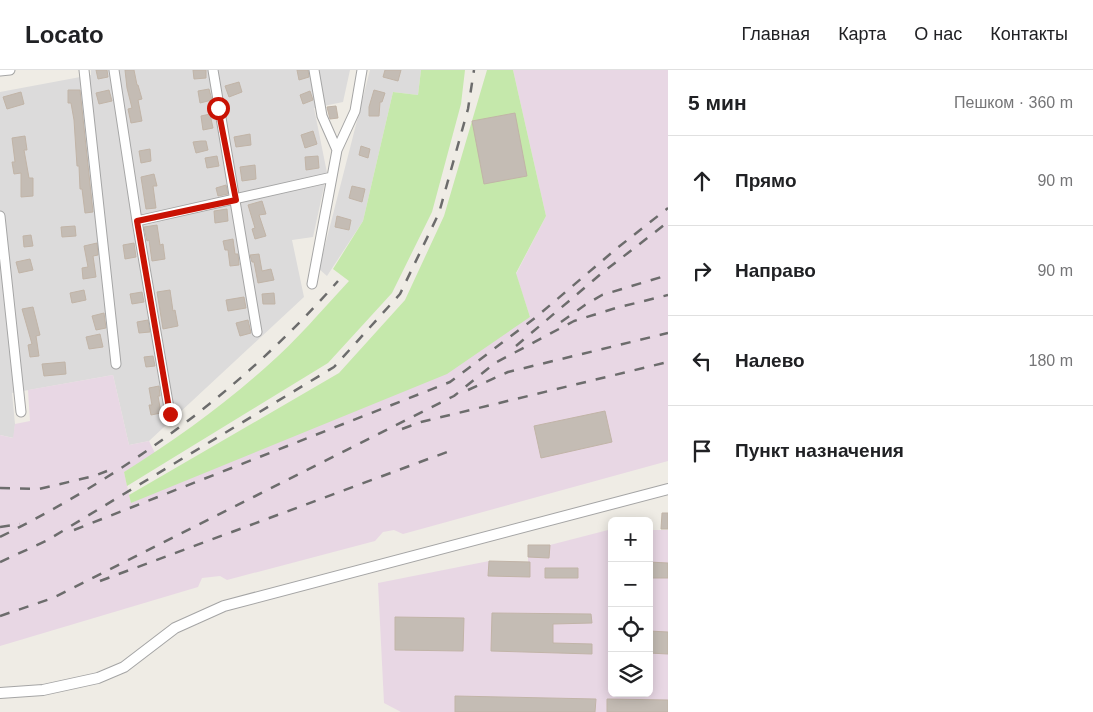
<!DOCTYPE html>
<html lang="ru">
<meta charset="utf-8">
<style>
:root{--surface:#fff;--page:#f6f6f6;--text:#202124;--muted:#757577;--line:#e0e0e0}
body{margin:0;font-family:Helvetica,sans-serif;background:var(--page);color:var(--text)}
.controls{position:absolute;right:15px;bottom:15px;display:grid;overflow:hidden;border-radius:8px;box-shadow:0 2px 12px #0003}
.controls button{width:45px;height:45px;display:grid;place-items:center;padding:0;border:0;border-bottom:1px solid var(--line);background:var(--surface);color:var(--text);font:25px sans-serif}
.stop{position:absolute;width:15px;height:15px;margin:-11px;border:4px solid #c91204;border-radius:50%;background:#fff}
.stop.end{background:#c91204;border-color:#fff;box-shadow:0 1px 5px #0008}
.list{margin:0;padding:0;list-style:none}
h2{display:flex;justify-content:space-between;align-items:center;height:65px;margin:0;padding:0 20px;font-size:21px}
h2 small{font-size:16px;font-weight:400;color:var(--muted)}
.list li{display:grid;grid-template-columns:32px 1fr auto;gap:15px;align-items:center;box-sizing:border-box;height:90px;padding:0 20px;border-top:1px solid var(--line)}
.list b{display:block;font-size:19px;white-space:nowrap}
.list em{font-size:16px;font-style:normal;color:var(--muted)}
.icon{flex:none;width:28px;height:28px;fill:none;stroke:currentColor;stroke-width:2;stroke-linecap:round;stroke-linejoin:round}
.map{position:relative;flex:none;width:668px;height:642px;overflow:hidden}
header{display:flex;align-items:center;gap:30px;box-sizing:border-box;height:70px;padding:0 25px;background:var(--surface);border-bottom:1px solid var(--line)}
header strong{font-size:24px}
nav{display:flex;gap:28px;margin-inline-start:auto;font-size:18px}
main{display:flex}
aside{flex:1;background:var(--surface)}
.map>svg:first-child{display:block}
</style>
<header>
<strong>Locato</strong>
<nav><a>Главная</a><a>Карта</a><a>О нас</a><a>Контакты</a></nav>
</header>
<main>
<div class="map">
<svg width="668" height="642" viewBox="0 0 668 642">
<rect width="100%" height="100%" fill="#efece5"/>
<!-- residential -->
<path fill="#dcdbdb" d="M91 0H350L343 32 314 38 327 103 313 167 292 170 304 227 149 371 129 375 113 305 12 323 15 354 14 368 0 365V22L91 5Z
M370 0H421L418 25 393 22 363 151 327 206 319 199Z"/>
<!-- industrial -->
<path fill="#e8d7e4" d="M513 0H668V391L403 464 394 460 383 462 375 471 227 510 220 506 202 508 198 517 0 576V365L13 368 15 354 30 351 28 320 113 305 129 375 149 371 155 383 124 402 131 433 530 247 516 204 546 146Z
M612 459V623H649V460H668V642H401L384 633 378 513 489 491 528 492V475H550Z"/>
<!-- grass -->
<path fill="#c5e8ab" d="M421 0H465L461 34 432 142 392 223 328 293 127 416 124 402C174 371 222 336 266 297 296 271 322 240 349 211L333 199 363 151 393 22 418 25Z
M487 0H513L546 146 516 203 530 247 447 304 131 433 129 425 339 303 405 230 444 146Z"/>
<!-- building -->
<path fill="#c4bcb4" stroke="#c1b4a7" d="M96 0H107L108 7 98 9Z
M125 0H134L137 15H138L142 29 138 30 142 51 131 53 128 39 132 38 127 18Z
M193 0H206V8L194 9Z
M297 0H308L309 7 299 10Z
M385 0H401L398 11 383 7Z
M239 12 242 22 229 27 225 16Z
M209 19 212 30 200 33 198 21Z
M68 20H80L93 142 85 143 82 119H80L79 96H77L74 50 71 33H68Z
M109 20 112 31 99 34 96 23Z
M374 20 385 23 382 32H380L379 46H369V37Z
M310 21 313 30 303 34 300 25Z
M21 22 24 34 7 39 3 27Z
M336 36 338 48 330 49 327 37Z
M515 43 527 106 484 114 472 51Z
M210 44 213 58 203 60 201 46Z
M313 61 317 74 305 78 301 65Z
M250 64 251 75 236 77 234 67Z
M25 66 27 80H24L29 108H33V126L21 127V103L14 104 12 92H15L12 68Z
M201 71H206L208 80 196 83 193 72Z
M361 76 370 79 368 88 359 85Z
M150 79 151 91 141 93 139 81Z
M217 86 219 96 207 98 205 88Z
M318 86 319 98 306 100 305 87Z
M255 95 256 109 242 111 240 97Z
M154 104 157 116H153L156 138 146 139 141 107Z
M226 115 228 124 218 126 216 118Z
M352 116 365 119 362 132 349 128Z
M262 131 266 144 259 145 266 166 255 169 252 159 255 158 248 135Z
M227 139 228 151 215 153 214 141Z
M337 146 351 150 349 160 335 157Z
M157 155 160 175 163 174 165 189 152 191 149 170 147 171 144 157Z
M75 156 76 166 62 167 61 157Z
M31 165 33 176 24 177 23 166Z
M233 169 235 184H238L239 195 230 196 228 180H225L223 171Z
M97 173 98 185 93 186 96 207 83 209 82 198 88 197 84 176Z
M134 173 136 187 125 189 123 175Z
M259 184 262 201 271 199 274 210 258 213 254 192H252L250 185Z
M30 189 33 200 19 203 16 192Z
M84 220 86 230 72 233 70 223Z
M170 220 173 241 175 240 178 256 163 259 157 222Z
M142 222 144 232 132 234 130 224Z
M274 223 275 234H263L262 224Z
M244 227 246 238 228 241 226 230Z
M33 237 40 265 36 266 39 286 30 287 28 275 32 274 22 239Z
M104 243 106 258 96 260 92 246Z
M148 250 150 262 139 263 137 252Z
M248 250 251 263 240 266 236 253Z
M100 264 103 277 89 279 86 267Z
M153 286 155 296 146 297 144 287Z
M65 292 66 304 44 306 42 294Z
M159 316 160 326H158L161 343 151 345 149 335H152L149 318Z
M605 341 612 372 541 388 534 356Z
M662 443H668V459H661Z
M528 475H550L549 488 528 487Z
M489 491 530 492V507L488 506Z
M649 492 668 493V508H649Z
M545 498H578V508H545Z
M492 543 591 544 592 553 553 554V573L592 574V584L491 581Z
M395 547 464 548 463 581 395 580Z
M649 561 668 562V584L649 583Z
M455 626 596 629 595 642H455Z
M607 629 668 630V642H607Z"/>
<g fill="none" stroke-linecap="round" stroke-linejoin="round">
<!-- minor casing -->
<g stroke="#a5a5a5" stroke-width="11">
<path id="minor" d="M84 0 116 294
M114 0 137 151 170 344
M213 0 257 262
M314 0 322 46 337 80
M0 1 10 0
M0 146 21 342
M137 151 332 107 337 80 355 41 362 0
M312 214 332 107"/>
</g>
<!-- tertiary casing -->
<g stroke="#a5a5a5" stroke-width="12">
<path id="tertiary" d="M0 623 43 620 98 608 124 597 175 558 224 536 668 419"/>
</g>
<!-- minor -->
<use href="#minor" stroke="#fff" stroke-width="9"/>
<!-- tertiary -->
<use href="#tertiary" stroke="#fff" stroke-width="10"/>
<!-- rail -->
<path stroke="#6c6c6c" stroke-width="2.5" stroke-dasharray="10 10" stroke-linecap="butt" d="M561 252 585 235 602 225 668 205
M516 276 602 203 668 152
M468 320 508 302 668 263
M402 359 421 352 668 292
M0 418 39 419 94 406 107 401
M0 457 20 454
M74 460 450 312 535 248 616 179 668 138
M0 467C129 403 243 319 338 211
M0 492 46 471 334 297 400 224 439 143 468 39 474 0
M100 511 447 382
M0 546 53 528 454 326 495 293 574 251 616 238 668 225"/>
</g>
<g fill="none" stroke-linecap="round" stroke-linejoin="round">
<!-- route -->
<path stroke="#c91204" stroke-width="6" d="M170 344 137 151 236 130 218 38"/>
</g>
</svg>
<div class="controls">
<button>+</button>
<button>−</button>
<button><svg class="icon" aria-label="locate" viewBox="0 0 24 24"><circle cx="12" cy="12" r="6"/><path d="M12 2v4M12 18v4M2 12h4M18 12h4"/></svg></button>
<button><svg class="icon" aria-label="layers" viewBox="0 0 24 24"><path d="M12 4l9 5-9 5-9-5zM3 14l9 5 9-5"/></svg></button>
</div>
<div class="stop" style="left:218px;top:38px"></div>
<div class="stop end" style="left:170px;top:344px"></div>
</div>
<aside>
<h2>5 мин<small>Пешком · 360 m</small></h2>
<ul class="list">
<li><svg class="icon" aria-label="ahead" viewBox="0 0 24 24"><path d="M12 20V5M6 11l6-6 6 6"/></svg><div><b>Прямо</b></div><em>90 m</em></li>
<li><svg class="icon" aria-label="right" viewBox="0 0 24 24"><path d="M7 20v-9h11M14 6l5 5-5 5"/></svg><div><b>Направо</b></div><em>90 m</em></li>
<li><svg class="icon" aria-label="left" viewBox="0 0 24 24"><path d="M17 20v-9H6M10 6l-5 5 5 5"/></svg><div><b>Налево</b></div><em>180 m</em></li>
<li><svg class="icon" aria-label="arrive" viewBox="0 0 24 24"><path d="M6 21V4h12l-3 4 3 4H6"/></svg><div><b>Пункт назначения</b></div></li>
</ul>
</aside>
</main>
